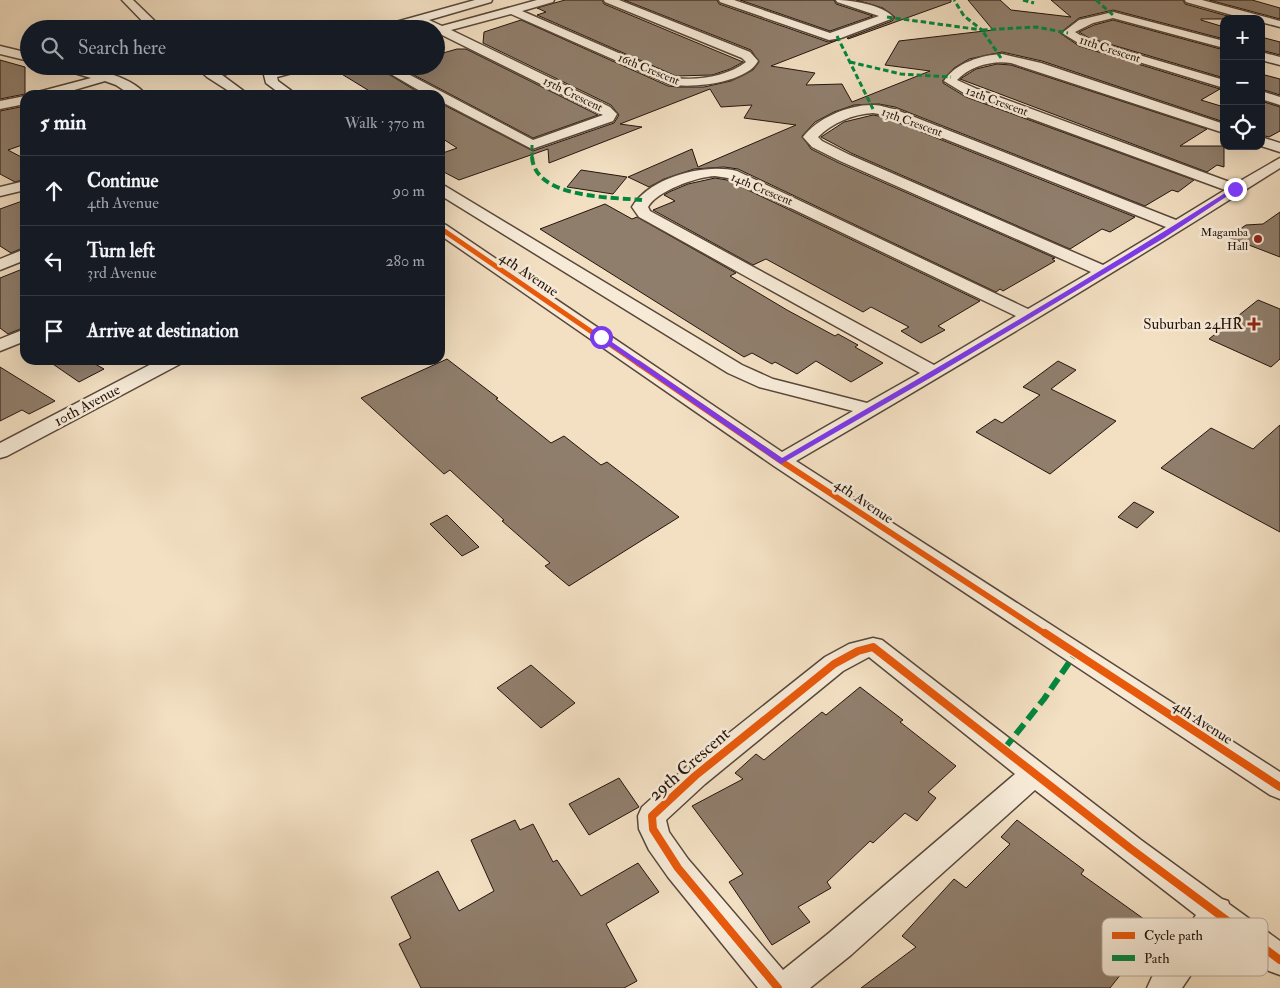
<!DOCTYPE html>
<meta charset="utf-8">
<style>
:root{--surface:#171b24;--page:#242831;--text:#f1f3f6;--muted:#9ea1a6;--line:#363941}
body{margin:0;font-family:"IM FELL Double Pica",serif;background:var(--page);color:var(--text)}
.controls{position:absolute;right:15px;top:15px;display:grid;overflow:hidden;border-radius:10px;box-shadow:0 5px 20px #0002}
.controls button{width:45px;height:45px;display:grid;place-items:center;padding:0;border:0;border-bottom:1px solid var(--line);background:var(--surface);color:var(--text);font:25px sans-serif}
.stop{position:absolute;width:15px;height:15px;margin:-11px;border:4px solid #7c3aed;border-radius:50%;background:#fff}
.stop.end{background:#7c3aed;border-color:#fff;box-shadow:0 1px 5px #0008}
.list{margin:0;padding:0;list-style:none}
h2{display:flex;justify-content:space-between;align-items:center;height:65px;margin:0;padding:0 20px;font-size:21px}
h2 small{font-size:16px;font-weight:400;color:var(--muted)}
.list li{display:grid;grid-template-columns:32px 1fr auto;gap:15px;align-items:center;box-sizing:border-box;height:70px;padding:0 20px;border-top:1px solid var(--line)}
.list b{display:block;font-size:19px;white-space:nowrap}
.list p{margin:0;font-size:16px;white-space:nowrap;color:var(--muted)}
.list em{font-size:16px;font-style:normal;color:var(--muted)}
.icon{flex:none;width:28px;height:28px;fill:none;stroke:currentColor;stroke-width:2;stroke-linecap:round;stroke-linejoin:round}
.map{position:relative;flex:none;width:1280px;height:988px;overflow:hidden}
.search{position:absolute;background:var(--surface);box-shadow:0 5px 20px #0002;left:20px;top:20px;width:425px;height:55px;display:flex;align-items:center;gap:12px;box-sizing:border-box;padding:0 18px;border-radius:28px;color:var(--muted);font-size:19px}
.panel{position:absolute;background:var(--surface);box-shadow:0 5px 20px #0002;left:20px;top:90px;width:425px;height:275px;border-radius:15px}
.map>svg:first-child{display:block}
</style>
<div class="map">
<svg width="1280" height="988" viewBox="0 0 1280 988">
<rect width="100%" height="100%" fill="#f3e0c3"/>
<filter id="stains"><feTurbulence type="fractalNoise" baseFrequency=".004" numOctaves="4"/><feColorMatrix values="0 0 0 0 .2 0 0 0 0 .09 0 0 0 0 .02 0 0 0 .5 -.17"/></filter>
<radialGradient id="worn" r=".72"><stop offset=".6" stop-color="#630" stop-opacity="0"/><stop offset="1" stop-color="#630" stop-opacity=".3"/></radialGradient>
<!-- building -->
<path fill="#907e6c" stroke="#25140d" d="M565 0H602L604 4 743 62 730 69 712 75 676 76 537 15 546 12 537 8Z
M624 0H717L719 4 828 42 838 40 771 66 815 73 806 85 842 84 852 102 930 71 885 65 899 41 993 30 968 0H1000L1011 10 1071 17 1051 0H1183L1185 4 1238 19H1201V20L1224 27V39L1113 10 1079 18 1060 33 1079 46 1220 89 1201 100 1224 107V119L1221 121 1042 61 1002 52 969 59 954 68 943 80V83L966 97 1194 180 1178 192 1172 190 1145 206 895 107 879 104 854 105 834 112 815 122 802 136 811 149 839 163 1055 258 1052 259 1055 261 1003 291 1000 289 996 292 738 169 724 167 694 169 664 179 649 187 628 177 692 149 698 167 796 125 744 118 752 105 721 107 710 89 620 124 642 127 549 163 548 149 459 180 440 170V154L457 148 440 137V103L533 151 614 123 619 115 611 105 483 43 484 32 521 20 668 86 678 87H704L731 81 753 70 759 62 751 50Z
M740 0H834L836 4 873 16 830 31Z
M856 0H951V2L848 39 847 38 892 21 895 17 883 8Z
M1209 0H1252L1280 8V19Z
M1113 20 1224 50V78L1089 38 1079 32 1094 25Z
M1261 37 1280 42V55L1261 50Z
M457 49H466L598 115 533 138 397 66H436V55Z
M0 60 25 67V94L0 99Z
M997 64 1011 65 1207 129 1180 146H1224V167L1217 165 1207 172 960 79 976 69Z
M364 66H375L423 95H376L340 73Z
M1261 74 1280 79V95L1261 89Z
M1261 101 1280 107V131L1269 137 1261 135Z
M25 106V144L8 150 25 159V179L15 182 0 174V111Z
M873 115 884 117 1135 217 1110 232 1102 229 1070 249 851 153 821 137 844 122Z
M581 170 627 177 613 194 567 187Z
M715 178 727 180 980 301 938 326 945 330 921 343 901 331 909 327 871 307 863 312 766 259 753 265 653 210 675 201 664 195 669 192 688 184Z
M25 200V247L11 253 0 246V209Z
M605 204 632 219 637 217 736 273 730 276 787 310 835 336 838 334 858 345 855 347 883 363 851 382 816 361 797 374 775 362 772 364 752 353 744 357 540 229Z
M1280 212V257L1228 237 1246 225 1263 224Z
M25 268V327L8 334 0 328V278Z
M1258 300 1280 309V359L1271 367 1209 339Z
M447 359 498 398 496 399 551 443 564 436 601 465 607 462 679 517 569 586 545 566 550 563 502 521 504 520 450 470 444 474 361 398Z
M47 360H88L104 369 79 382Z
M1058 361 1076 370 1051 389 1116 421 1050 474 976 432 995 419 1002 423 1040 395 1023 387Z
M0 367 55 401 29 414 22 410 0 421Z
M1280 425V532L1161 468 1211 428 1253 449Z
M1134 502 1154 512 1137 528 1118 517Z
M447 515 479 547 462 556 430 524Z
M531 665 575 703 541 728 497 688Z
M860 687 903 720 900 722 956 766 928 792 936 798 917 821 905 813 873 843 870 841 827 882 831 888 798 907 810 922 772 945 729 882 743 874 692 806 743 779 735 773 756 754 764 760 822 712 826 715Z
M619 778 639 807 589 835 569 804Z
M515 820 520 830 533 824 553 862 557 860 581 896 638 863 659 892 606 924 637 981 624 988H421L399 944 411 938 391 897 438 871 459 911 494 891 471 840Z
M1017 820 1084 870 1081 874 1162 932 1146 954 1140 950 1110 988H861L916 947 902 936 954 879 966 888 1010 844 1001 837Z"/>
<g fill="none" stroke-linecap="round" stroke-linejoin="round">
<!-- minor casing -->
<g stroke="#58473a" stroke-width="3">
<path id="minor" d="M122 0H133L163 29H150Z
M475 0H492L491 2 429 20 442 26 537 0H554L553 2 522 11 676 78C698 81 728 76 746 62L742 58 605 2 604 0H619L750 52 758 61C747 83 690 89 669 84L511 14 451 30 610 107 617 114 613 121 532 149 440 101V95H427L377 66H393L533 140 603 115 440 34H436V29H430L418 23 396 29H376L378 27Z
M719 0H734L830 33 879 16 837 2 836 0C851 0 883 5 893 17L891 19 841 38 829 40 720 2Z
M1185 0H1202L1280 21V27L1261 22V19H1246L1186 2Z
M1113 12 1224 41V48L1113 18 1093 23 1075 32 1088 40 1224 80V88L1080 44 1062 33 1079 20Z
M0 46 29 53V61L0 54Z
M1261 52 1280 57V65L1261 60Z
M1002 54 1041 63 1224 124V133L1011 63C993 60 970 66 957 80L977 89 1235 184 1280 158V168C1121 269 959 366 796 461L1280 772V799L1270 795 774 466 440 235V223L446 225 782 452 853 411 759 387 728 373 440 195V185L445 186 742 365 773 379 867 403 920 373 639 217 632 207C650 177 705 163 737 171L1028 309 1091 272 840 161 812 147 803 137C817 118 850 104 874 105 881 105 887 108 894 109L1176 220 1225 190 967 95 944 81C955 63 982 55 1002 54ZM873 113 885 115 1166 227 1103 265 850 155 822 141 818 137C832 123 853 114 873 113ZM715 176 728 178 1016 316 934 365 650 211 648 207C657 191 696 177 715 176Z
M59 66C84 66 130 74 146 95H131L116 85 105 81 57 95H37L38 92 91 78 61 69Z
M195 66H209L214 69 226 66H247L245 69 222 75 249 95H235L207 77Z
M288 66H309L307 69 277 77 278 81 297 95H282L266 83 264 75 266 72Z
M1261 91 1280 97V105L1261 99Z
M25 96V104L0 109V101Z
M1261 137 1280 143V152L1261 146Z
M25 181V190L0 196V187Z
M25 249V260L0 270V259Z
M25 329V341L0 351V339Z
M159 360H182L180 364 7 456 0 458V443Z
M873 638 882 640 1141 840 1222 899 1228 901 1229 904 1280 941V975L1269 971 1219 933 1182 988H1147L1152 977 1196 915 1035 790 851 955 810 988H758L668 877 649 850 639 829 638 816 642 807 685 768 825 657 849 644ZM869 657 1015 774 829 933 783 970 688 859 669 832 666 820 705 784 843 671Z"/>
</g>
<!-- minor -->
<use href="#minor" fill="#f7ebd8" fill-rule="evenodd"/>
<!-- quiet-far2 -->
<path stroke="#00873e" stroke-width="3" stroke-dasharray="5.5 3" stroke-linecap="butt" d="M1023 0 1034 3
M1096 0 1113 15
M887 17 982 30 964 16 954 0
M837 36 873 109
M1001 58 982 30 1036 27 1068 33
M850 62 901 74 951 77
M532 158V145"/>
<!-- quiet-far1 -->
<path stroke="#00873e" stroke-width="4" stroke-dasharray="8 4" stroke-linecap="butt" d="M532 157C535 199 612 197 642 200"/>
<!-- quiet -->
<path stroke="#00873e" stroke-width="6" stroke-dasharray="13 6" stroke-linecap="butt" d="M1004 749 1044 699 1075 654"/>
<!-- cycleway-far2 casing -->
<g stroke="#f7ebd8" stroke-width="8">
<path id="cycleway-far2" d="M440 228 640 365"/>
</g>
<!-- cycleway-far1 casing -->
<g stroke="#f7ebd8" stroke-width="9">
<path id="cycleway-far1" d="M638 363 781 461 1047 635"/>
</g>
<!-- cycleway casing -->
<g stroke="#f7ebd8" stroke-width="11">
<path id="cycleway" d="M1045 633 1280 787
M778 988 678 868 653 829 652 816 695 776 834 664 858 651 873 647 1131 849 1280 960"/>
</g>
<!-- cycleway-far2 -->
<use href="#cycleway-far2" stroke="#e8590c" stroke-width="5"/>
<!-- cycleway-far1 -->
<use href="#cycleway-far1" stroke="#e8590c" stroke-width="6"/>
<!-- cycleway -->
<use href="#cycleway" stroke="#e8590c" stroke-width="8"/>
</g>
<!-- route -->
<path fill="#7c3aed" d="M1233 188 1238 189 1164 238 937 374 781 464 597 337 603 336 782 458C934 370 1086 282 1233 188Z"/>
<!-- markers -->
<g fill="#8f2418" stroke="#f7ebd8" stroke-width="2">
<circle cx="1258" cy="239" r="5"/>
<path d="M1251.5 316.5h5v5h5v5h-5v5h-5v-5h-5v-5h5z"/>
</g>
<g text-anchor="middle" stroke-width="5" stroke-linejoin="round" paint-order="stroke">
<!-- far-street labels -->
<g font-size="12" fill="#25140d" stroke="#f7ebd8">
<text transform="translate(1110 49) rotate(18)" y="4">11th Crescent</text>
<text transform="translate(649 69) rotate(22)" y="4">16th Crescent</text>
<text transform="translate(573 94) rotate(26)" y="4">15th Crescent</text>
<text transform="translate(997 101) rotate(20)" y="4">12th Crescent</text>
<text transform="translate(912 122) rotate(20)" y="4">13th Crescent</text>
<text transform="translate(762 189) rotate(23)" y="4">14th Crescent</text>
</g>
<!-- far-poi labels -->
<g font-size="12" fill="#25140d" stroke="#f7ebd8" text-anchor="end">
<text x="1248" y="236">Magamba<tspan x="1248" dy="14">Hall</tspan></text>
</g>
<!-- street labels -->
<g font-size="15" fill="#25140d" stroke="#f7ebd8">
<text transform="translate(529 274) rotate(34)" y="5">4th Avenue</text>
<text transform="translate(87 405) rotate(-28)" y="5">10th Avenue</text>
<text transform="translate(864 501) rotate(34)" y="5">4th Avenue</text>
<text transform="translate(1203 722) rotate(33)" y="5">4th Avenue</text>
</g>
<!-- poi labels -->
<g font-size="15" fill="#25140d" stroke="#f7ebd8" text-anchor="end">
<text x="1243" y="329">Suburban 24HR</text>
</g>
<!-- near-street labels -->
<g font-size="18" fill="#25140d" stroke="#f7ebd8">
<text transform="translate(689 764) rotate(-41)" y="6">29th Crescent</text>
</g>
</g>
<!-- legend -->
<rect x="1102" y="918" width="166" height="58" rx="8" fill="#f7ebd8" stroke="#b8aa9b" stroke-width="1"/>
<rect x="1112" y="932" width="23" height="7" fill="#e8590c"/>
<rect x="1112" y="955" width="23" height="6" fill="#00873e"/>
<g font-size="14" fill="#25140d">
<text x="1144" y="940">Cycle path</text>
<text x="1144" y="963">Path</text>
</g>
<rect width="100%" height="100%" filter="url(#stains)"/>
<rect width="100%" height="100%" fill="url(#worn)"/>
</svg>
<div class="controls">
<button>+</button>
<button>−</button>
<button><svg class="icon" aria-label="locate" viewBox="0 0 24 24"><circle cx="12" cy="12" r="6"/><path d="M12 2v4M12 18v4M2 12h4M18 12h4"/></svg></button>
</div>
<div class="stop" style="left:601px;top:337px"></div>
<div class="stop end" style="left:1235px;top:189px"></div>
<div class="search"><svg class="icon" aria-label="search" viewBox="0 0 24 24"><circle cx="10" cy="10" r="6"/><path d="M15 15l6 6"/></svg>Search here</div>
<section class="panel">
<h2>5 min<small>Walk · 370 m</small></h2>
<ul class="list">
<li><svg class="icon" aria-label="ahead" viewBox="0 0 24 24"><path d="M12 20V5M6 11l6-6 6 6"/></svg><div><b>Continue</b><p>4th Avenue</p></div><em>90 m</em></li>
<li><svg class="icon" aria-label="left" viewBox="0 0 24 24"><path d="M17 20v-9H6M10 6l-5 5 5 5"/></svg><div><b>Turn left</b><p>3rd Avenue</p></div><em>280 m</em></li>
<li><svg class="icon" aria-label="arrive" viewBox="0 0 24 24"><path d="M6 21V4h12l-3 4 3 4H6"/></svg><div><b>Arrive at destination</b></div></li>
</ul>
</section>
</div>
